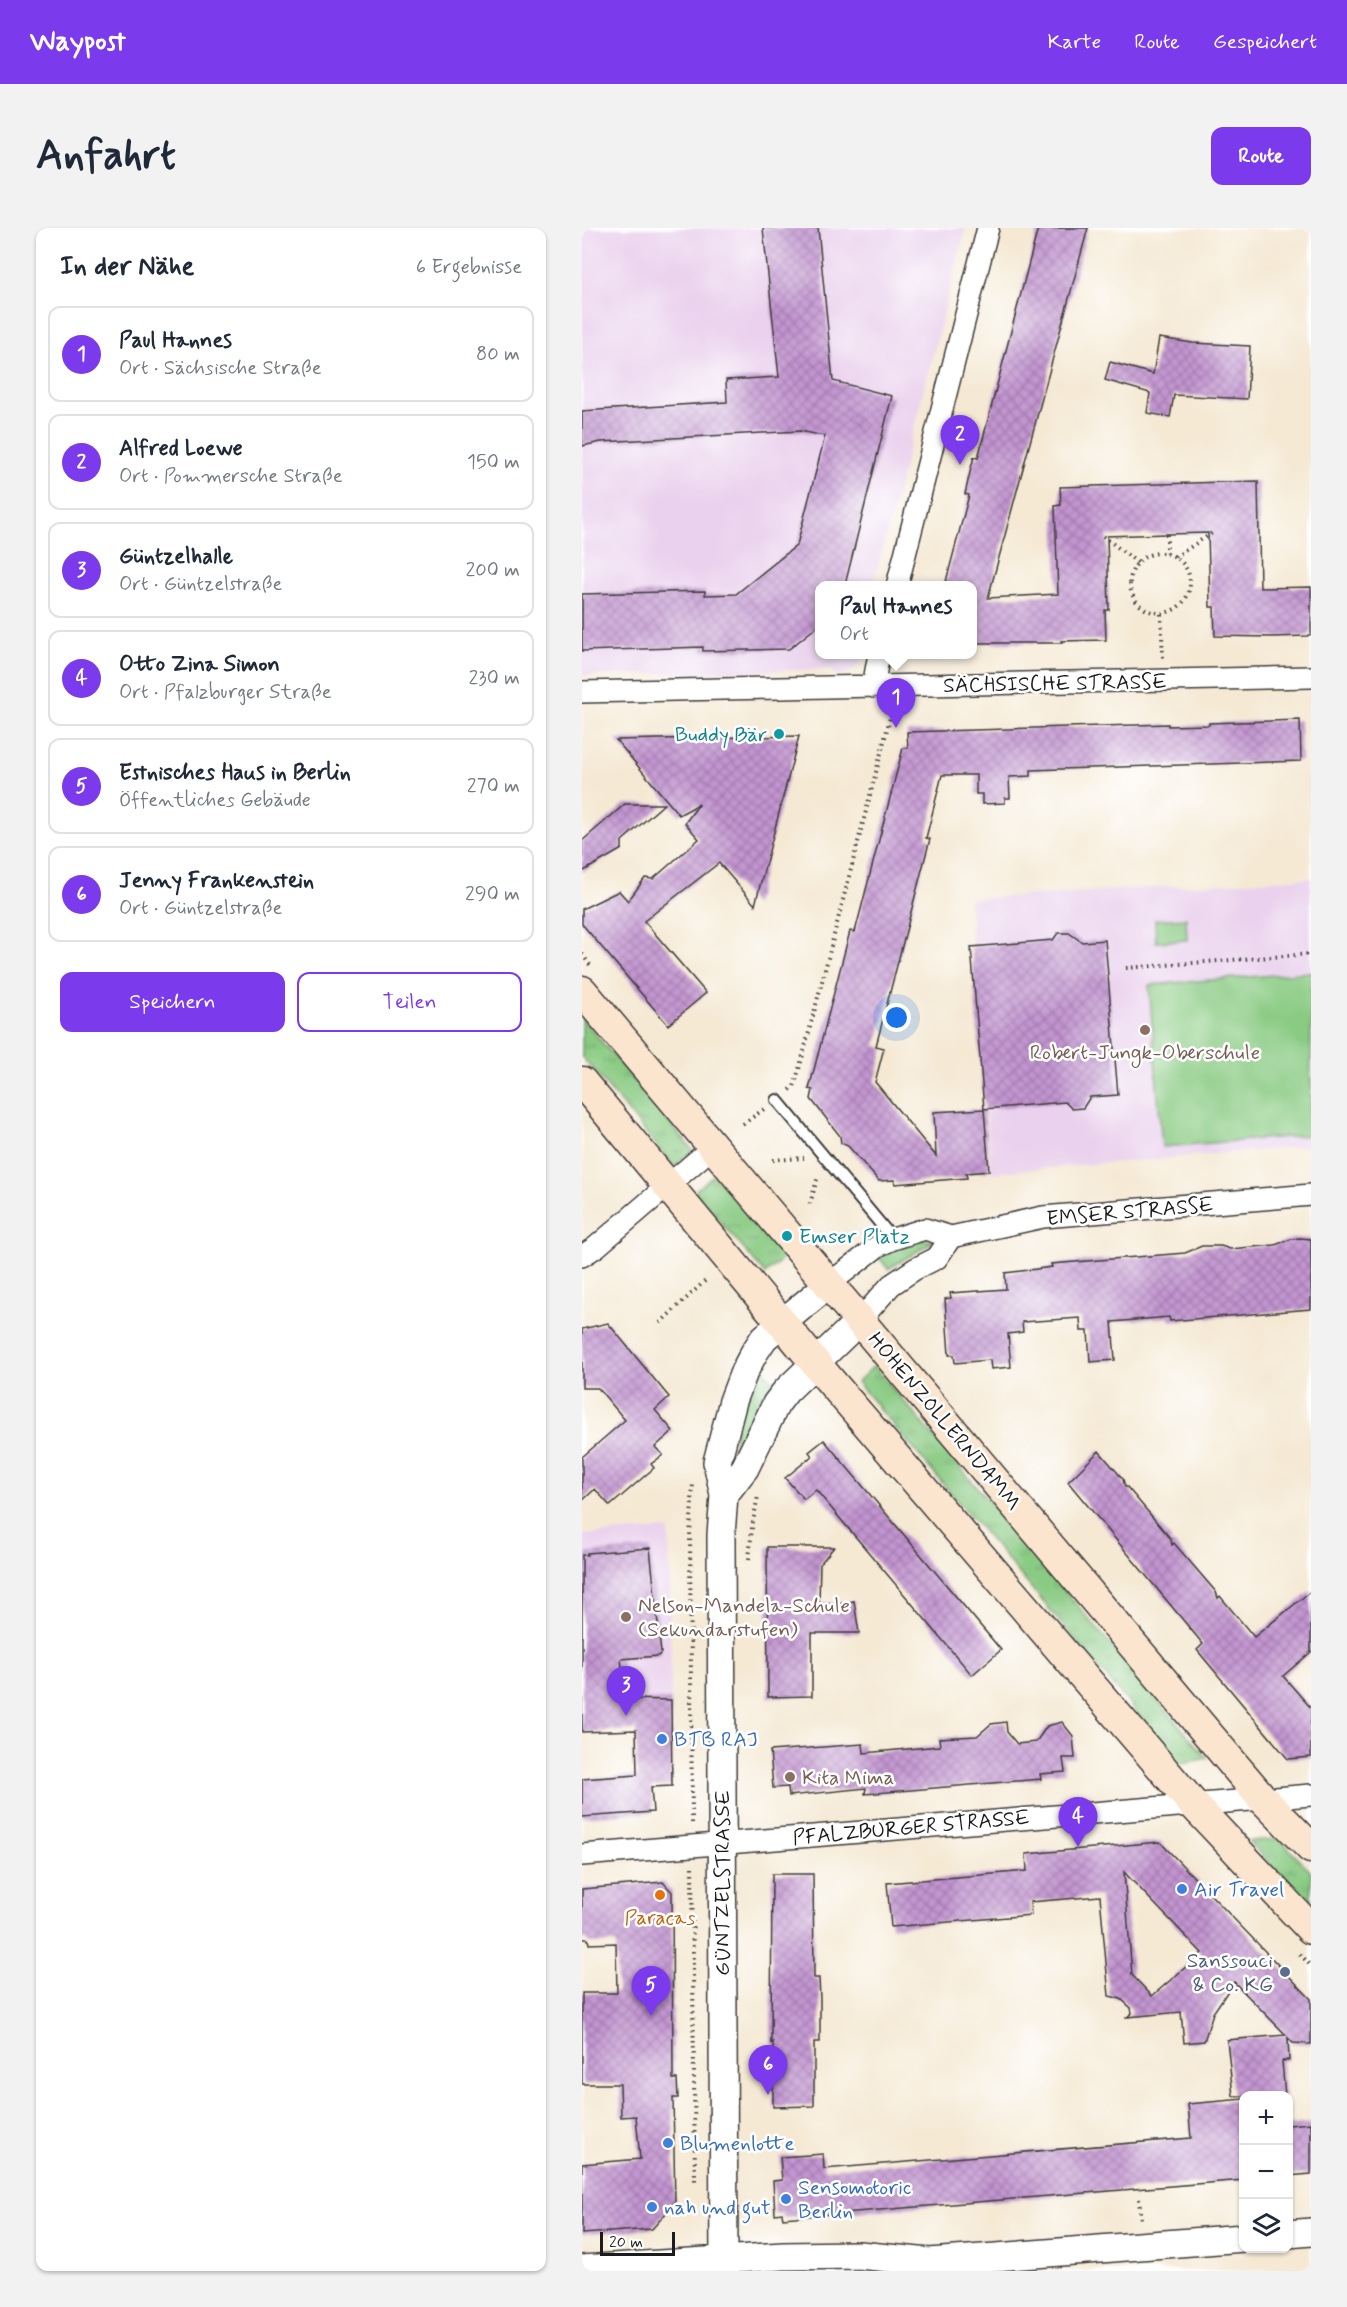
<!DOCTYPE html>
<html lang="de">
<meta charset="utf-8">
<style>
:root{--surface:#fff;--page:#f2f2f3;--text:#1f2937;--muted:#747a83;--line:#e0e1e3;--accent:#7c3aed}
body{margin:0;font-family:Mynerve,sans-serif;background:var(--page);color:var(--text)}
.controls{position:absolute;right:18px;bottom:18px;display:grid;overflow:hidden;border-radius:12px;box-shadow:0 2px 4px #0004}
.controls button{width:54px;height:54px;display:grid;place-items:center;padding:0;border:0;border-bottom:2px solid var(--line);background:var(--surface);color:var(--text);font:30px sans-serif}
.scale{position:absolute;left:18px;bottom:15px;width:75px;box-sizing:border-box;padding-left:6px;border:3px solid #1c1c1c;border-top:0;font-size:16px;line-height:21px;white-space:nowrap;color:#1c1c1c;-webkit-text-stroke:4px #fff;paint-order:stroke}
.you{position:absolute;left:315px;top:790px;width:21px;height:21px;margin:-15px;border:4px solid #fff;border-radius:50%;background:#1a73e8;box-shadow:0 0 0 9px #1a73e833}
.badge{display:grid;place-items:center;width:39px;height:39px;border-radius:50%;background:var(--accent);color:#fff;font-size:20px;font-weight:700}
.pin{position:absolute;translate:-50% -50px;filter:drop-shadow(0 2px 3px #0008)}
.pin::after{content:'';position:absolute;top:32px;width:21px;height:18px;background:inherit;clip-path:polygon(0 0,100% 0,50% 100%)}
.popup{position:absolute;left:233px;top:353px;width:162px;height:78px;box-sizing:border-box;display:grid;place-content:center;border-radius:12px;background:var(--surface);filter:drop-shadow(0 2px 4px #0005);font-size:20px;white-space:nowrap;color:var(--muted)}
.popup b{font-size:22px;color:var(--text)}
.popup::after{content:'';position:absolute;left:50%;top:100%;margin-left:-12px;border:12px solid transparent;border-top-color:var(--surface)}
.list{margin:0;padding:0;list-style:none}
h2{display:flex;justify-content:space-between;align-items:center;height:78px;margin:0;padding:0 24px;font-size:26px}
h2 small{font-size:20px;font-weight:400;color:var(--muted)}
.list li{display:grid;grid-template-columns:39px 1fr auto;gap:18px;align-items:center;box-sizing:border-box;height:96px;margin:0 12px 12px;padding:0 12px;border:2px solid var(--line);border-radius:12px}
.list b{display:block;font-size:22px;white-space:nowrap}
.list p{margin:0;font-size:20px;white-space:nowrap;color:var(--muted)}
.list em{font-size:20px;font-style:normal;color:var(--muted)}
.actions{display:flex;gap:12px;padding:18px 24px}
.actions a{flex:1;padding:14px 0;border:2px solid var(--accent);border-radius:12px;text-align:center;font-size:21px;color:var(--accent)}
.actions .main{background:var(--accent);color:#fff}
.icon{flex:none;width:33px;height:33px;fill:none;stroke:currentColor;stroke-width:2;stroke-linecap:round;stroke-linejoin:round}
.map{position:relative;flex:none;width:729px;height:2043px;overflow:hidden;border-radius:12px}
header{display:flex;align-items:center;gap:36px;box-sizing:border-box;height:84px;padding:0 30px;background:var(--accent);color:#fff}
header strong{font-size:28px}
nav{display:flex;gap:33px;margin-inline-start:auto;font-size:21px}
.intro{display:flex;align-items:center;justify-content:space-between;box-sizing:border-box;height:144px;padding:0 36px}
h1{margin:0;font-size:42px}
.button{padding:15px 27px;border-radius:12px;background:var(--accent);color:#fff;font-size:21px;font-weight:700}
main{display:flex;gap:36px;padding:0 36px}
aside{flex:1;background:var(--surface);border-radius:12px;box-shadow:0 2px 4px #0004}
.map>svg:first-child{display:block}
</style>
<header>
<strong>Waypost</strong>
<nav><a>Karte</a><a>Route</a><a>Gespeichert</a></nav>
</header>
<div class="intro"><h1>Anfahrt</h1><a class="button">Route</a></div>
<main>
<aside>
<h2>In der Nähe<small>6 Ergebnisse</small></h2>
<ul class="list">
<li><span class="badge">1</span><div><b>Paul Hannes</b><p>Ort · Sächsische Straße</p></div><em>80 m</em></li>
<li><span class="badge">2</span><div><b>Alfred Loewe</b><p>Ort · Pommersche Straße</p></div><em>150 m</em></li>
<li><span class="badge">3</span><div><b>Güntzelhalle</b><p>Ort · Güntzelstraße</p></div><em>200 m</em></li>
<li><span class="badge">4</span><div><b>Otto Zina Simon</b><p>Ort · Pfalzburger Straße</p></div><em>230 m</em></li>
<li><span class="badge">5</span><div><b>Estnisches Haus in Berlin</b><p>Öffentliches Gebäude</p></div><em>270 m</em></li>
<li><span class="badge">6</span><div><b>Jenny Frankenstein</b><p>Ort · Güntzelstraße</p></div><em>290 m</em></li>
</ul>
<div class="actions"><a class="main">Speichern</a><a>Teilen</a></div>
</aside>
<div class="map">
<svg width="729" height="2043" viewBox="0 0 729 2043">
<defs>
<pattern id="grass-tufts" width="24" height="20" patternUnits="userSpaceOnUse" patternTransform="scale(1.5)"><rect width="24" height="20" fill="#8acb83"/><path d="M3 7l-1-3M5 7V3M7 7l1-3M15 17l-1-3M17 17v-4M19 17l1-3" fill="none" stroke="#76ae71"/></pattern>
<pattern id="building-cross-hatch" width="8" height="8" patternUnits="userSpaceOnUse" patternTransform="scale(1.5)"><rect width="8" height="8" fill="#c395d1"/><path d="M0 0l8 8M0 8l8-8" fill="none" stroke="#9e79a9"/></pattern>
</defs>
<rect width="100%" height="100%" fill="#fff"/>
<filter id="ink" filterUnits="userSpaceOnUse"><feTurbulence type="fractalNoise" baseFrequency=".0167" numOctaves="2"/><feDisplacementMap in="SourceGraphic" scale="12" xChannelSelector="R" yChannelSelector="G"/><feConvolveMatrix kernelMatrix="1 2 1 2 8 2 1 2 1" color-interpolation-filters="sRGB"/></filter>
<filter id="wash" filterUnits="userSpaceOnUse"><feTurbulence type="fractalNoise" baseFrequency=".008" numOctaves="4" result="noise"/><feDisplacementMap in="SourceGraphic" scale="24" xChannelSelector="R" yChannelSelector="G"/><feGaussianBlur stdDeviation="1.35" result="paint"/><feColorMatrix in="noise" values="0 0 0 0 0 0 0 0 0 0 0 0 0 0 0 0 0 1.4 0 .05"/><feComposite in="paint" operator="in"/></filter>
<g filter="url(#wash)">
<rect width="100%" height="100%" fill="#f5e9d4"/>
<!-- built -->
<path fill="#ead1ed" d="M0 0H384L291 357 238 358V426L280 427 277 436 269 444 256 448 248 441 0 448Z
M729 650V918L409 945 387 671Z
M87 1301 89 1472H53L52 1471 0 1475V1307Z"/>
<!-- grass -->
<path fill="url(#grass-tufts)" stroke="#537450" stroke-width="1.5" d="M0 790 111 923 92 938 0 829Z
M130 948 134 949 202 1030 183 1046 114 965V962Z
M337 1011 353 1013 306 1041 296 1028Z
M178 1138 193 1155 165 1203 148 1241 155 1195Z
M292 1138 625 1530 598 1536 275 1154Z
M698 1611 729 1644V1679L666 1613Z"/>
<!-- garden -->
<path fill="#8acb83" stroke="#537450" stroke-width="1.5" d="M604 690 605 712 574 714 573 692Z
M729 744V907L580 919 567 757Z"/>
<g id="blocks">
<!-- building -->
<path fill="url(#building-cross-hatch)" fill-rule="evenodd" d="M181 0H236L251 153 310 168 263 357H237V397L207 421 121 423V419L0 423V366L123 363V367L154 366 215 317 243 208 218 203 19 214 0 218V183L145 174 144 152 197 149Z
M456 0H506L406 370 476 366 473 278 479 277 478 259 676 253 678 360 729 359V406L725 408 689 409 633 408 632 379H628L626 305 585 306 525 308 527 382H523L524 412 479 413 480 415H390V357H363L387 267 383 266 389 240 392 229 396 230Z
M577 110 611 115 668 118 665 171 592 167 588 189 565 185 568 165 523 152 528 134 571 146Z
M718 492 719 533 449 542V548L427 549 428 570H423V575L400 576V566H394V547H360L344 610 348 611 294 818 302 820 293 854 354 928 352 884 402 881 407 943 384 945 385 950 313 956 312 952 297 953 266 918 259 915 258 908 229 871 231 862 227 861 268 703 273 704 321 520H326L325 504 586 496V498L627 497V495Z
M217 508 173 677 137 635 62 693 124 765 86 797 0 696V681L37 663 46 673 63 650 71 651 117 611 103 595 117 576 97 587 34 512Z
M43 576H82L40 613V621L0 644V613Z
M476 705H487L500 714 523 712 536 867 508 869 501 880 490 881 483 874 402 881 389 719 471 712Z
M718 1010 729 1011V1081L588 1093 587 1089 530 1094 533 1132 508 1134 506 1103H499L498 1090 440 1094 441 1104 426 1106 429 1139 409 1141 408 1132 373 1135 372 1127H367L363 1071 369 1070 368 1065 424 1061 423 1045 470 1039 469 1036 603 1025 620 1018H639L648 1021 693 1017 709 1011Z
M26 1095 87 1169 73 1182 91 1203 73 1219 81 1227 69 1236 72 1240 28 1278 13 1261 0 1273V1229L43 1192 16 1160H0V1101Z
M242 1212 419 1422 390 1447 234 1262 222 1271 203 1250 230 1228 227 1224Z
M517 1223 541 1251 543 1259H545L589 1311 590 1317 592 1315 634 1364 636 1370 638 1368 672 1409 729 1363V1424L701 1448 729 1480V1529L706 1531 615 1422 621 1416 486 1254Z
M185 1319H252L238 1336 237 1375H261L272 1373 277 1405H230V1468L186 1469Z
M68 1320 79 1425 76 1428 39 1431 44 1471 89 1472 90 1558 69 1559 71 1584 0 1589V1551L55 1547 54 1502 0 1504V1327H5V1325Z
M424 1494 425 1504 435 1516 454 1514 465 1498 480 1494 491 1508 493 1530H481L483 1544 458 1546 459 1551 283 1566 284 1560 207 1568 206 1559 191 1560 188 1523 281 1516 282 1525 358 1518 357 1510 395 1508 409 1496Z
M578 1614 729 1771V1816L711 1815 706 1810 707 1832 700 1833 703 1868H651L645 1812 704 1807 652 1754 631 1785 622 1813 602 1815 599 1784 545 1789 550 1785 549 1780 539 1771 527 1768 518 1668 448 1674 449 1687 309 1699 305 1655 445 1643 444 1626ZM542 1644 620 1725 570 1768 550 1747Z
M190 1646H231L232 1750H237L238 1771V1814H232V1878L191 1879V1814L189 1815Z
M81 1654 90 1664 91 1851H95L96 1870H91L93 1975 70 2001 0 2006V1936L58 1931 54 1888 39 1889 38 1856H0V1765H35L34 1715 7 1716 6 1711H0V1661Z
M662 1871V1952L201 1990 200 1985 193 1986 191 1953 200 1952 198 1929 241 1926 242 1941 609 1910 606 1876Z
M729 1895V1946L706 1948V1897Z"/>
</g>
</g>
<g filter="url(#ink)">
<use href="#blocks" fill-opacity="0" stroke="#3d3b38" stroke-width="1.5"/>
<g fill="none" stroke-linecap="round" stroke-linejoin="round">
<!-- service casing -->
<g stroke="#3d3b38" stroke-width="14">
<path id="service" d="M195 872 311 1011"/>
</g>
<!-- minor casing -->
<g stroke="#3d3b38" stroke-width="24">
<path id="minor" d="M315 358 406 0
M291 459 297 426
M0 464 729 449
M0 1028 14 1019 132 918
M248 1055 296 1018 311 1011 343 1001 369 1009 461 989 729 967
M278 1092 309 1057 333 1041 355 1030 369 1009
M0 1627 729 1567"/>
</g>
<!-- tertiary casing -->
<g stroke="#3d3b38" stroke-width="30">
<path id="tertiary" d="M142 1267 163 1240 194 1176 204 1163 278 1092
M706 2006 729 2004
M0 2041 201 2028 277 2027 347 2034 662 2010
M142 2043 139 1307 142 1267 135 1234 151 1173 162 1144 172 1125 182 1110 248 1055"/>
</g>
<!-- secondary casing -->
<g stroke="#3d3b38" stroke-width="33">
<path id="secondary" d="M0 763 652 1537 681 1571 729 1620
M0 854 245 1149 611 1576 729 1701"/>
</g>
<!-- path -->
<path stroke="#3d3b38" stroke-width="4" stroke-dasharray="1.5 4.5" stroke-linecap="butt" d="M521 308 556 335
M548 355a30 30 0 1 1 60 0a30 30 0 1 1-60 0Z
M585 326V306
M593 329 630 305
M579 386 581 430
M0 726 8 737
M544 740 729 726
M208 862 212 859 221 827 308 490
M161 896 182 881
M191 932 222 930
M228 976 236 948
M78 1095 123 1053
M167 1331 170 1299 176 1268
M110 1595 108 1308 111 1255
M110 1639 113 1955
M718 1726 729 1738
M557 1971 559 1992"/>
<!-- service -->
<use href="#service" stroke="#fff" stroke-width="10"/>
<!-- minor -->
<use href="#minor" stroke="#fff" stroke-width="21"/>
<!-- tertiary -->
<use href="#tertiary" stroke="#fff" stroke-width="27"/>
<!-- secondary -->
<use href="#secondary" stroke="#fbe5cf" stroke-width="30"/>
</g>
</g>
<!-- markers -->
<g fill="#0f9aa8" stroke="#fff" stroke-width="2">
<circle cx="197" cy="506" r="6"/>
<circle cx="205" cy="1008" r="6"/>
</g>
<g fill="#8d6e63" stroke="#fff" stroke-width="2">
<circle cx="563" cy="802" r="6"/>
<circle cx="44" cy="1389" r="6"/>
<circle cx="208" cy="1549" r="6"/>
</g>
<g fill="#3f7fe0" stroke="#fff" stroke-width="2">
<circle cx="80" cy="1511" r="6"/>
<circle cx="600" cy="1661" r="6"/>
<circle cx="86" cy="1915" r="6"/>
<circle cx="204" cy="1971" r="6"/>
<circle cx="70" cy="1979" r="6"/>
</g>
<circle fill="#e8710a" stroke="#fff" stroke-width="2" cx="78" cy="1667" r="6"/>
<circle fill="#5c6f8a" stroke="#fff" stroke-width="2" cx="703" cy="1744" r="6"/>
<g text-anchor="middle" stroke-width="5" stroke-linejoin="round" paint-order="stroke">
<!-- street labels -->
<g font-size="21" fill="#1c1c1c" stroke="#fff">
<text transform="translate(473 455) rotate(-1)" y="7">SÄCHSISCHE STRASSE</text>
<text transform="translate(548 983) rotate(-5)" y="7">EMSER STRASSE</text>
<text transform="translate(363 1193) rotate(50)" y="7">HOHENZOLLERNDAMM</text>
<text transform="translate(329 1599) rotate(-5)" y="7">PFALZBURGER STRASSE</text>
<text transform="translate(140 1655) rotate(-90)" y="7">GÜNTZELSTRASSE</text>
</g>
<!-- culture labels -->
<g font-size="21" fill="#0d838f" stroke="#fff" text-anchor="end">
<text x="185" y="513">Buddy Bär</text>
<text x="217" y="1015" text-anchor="start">Emser Platz</text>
</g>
<!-- education labels -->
<g font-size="21" fill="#785e54" stroke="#fff" text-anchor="start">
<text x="563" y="831" text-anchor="middle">Robert-Jungk-Oberschule</text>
<text x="56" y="1384">Nelson-Mandela-Schule<tspan x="56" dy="24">(Sekundarstufen)</tspan></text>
<text x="220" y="1556">Kita Mima</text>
</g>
<!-- shop labels -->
<g font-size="21" fill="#366cbe" stroke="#fff" text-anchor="start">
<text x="92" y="1518">BTB RAJ</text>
<text x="612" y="1668">Air Travel</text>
<text x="98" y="1922">Blumenlotte</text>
<text x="216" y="1966">Sensomotoric<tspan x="216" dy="24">Berlin</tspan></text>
<text x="82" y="1986">nah und gut</text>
</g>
<!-- food labels -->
<g font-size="21" fill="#c56008" stroke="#fff">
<text x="78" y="1696">Paracas</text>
</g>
<!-- service labels -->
<g font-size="21" fill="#4e5e75" stroke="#fff" text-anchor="end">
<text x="691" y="1739">Sanssouci<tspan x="691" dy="24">&amp; Co. KG</tspan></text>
</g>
</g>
</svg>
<div class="controls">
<button>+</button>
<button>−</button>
<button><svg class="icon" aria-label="layers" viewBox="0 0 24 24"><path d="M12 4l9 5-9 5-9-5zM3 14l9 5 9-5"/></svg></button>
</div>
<div class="scale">20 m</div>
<div class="you"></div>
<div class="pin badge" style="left:314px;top:500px">1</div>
<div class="popup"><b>Paul Hannes</b>Ort</div>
<div class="pin badge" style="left:378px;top:237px">2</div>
<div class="pin badge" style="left:44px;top:1488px">3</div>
<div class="pin badge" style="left:496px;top:1619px">4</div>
<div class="pin badge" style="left:69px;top:1788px">5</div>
<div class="pin badge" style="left:186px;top:1867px">6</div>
</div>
</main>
